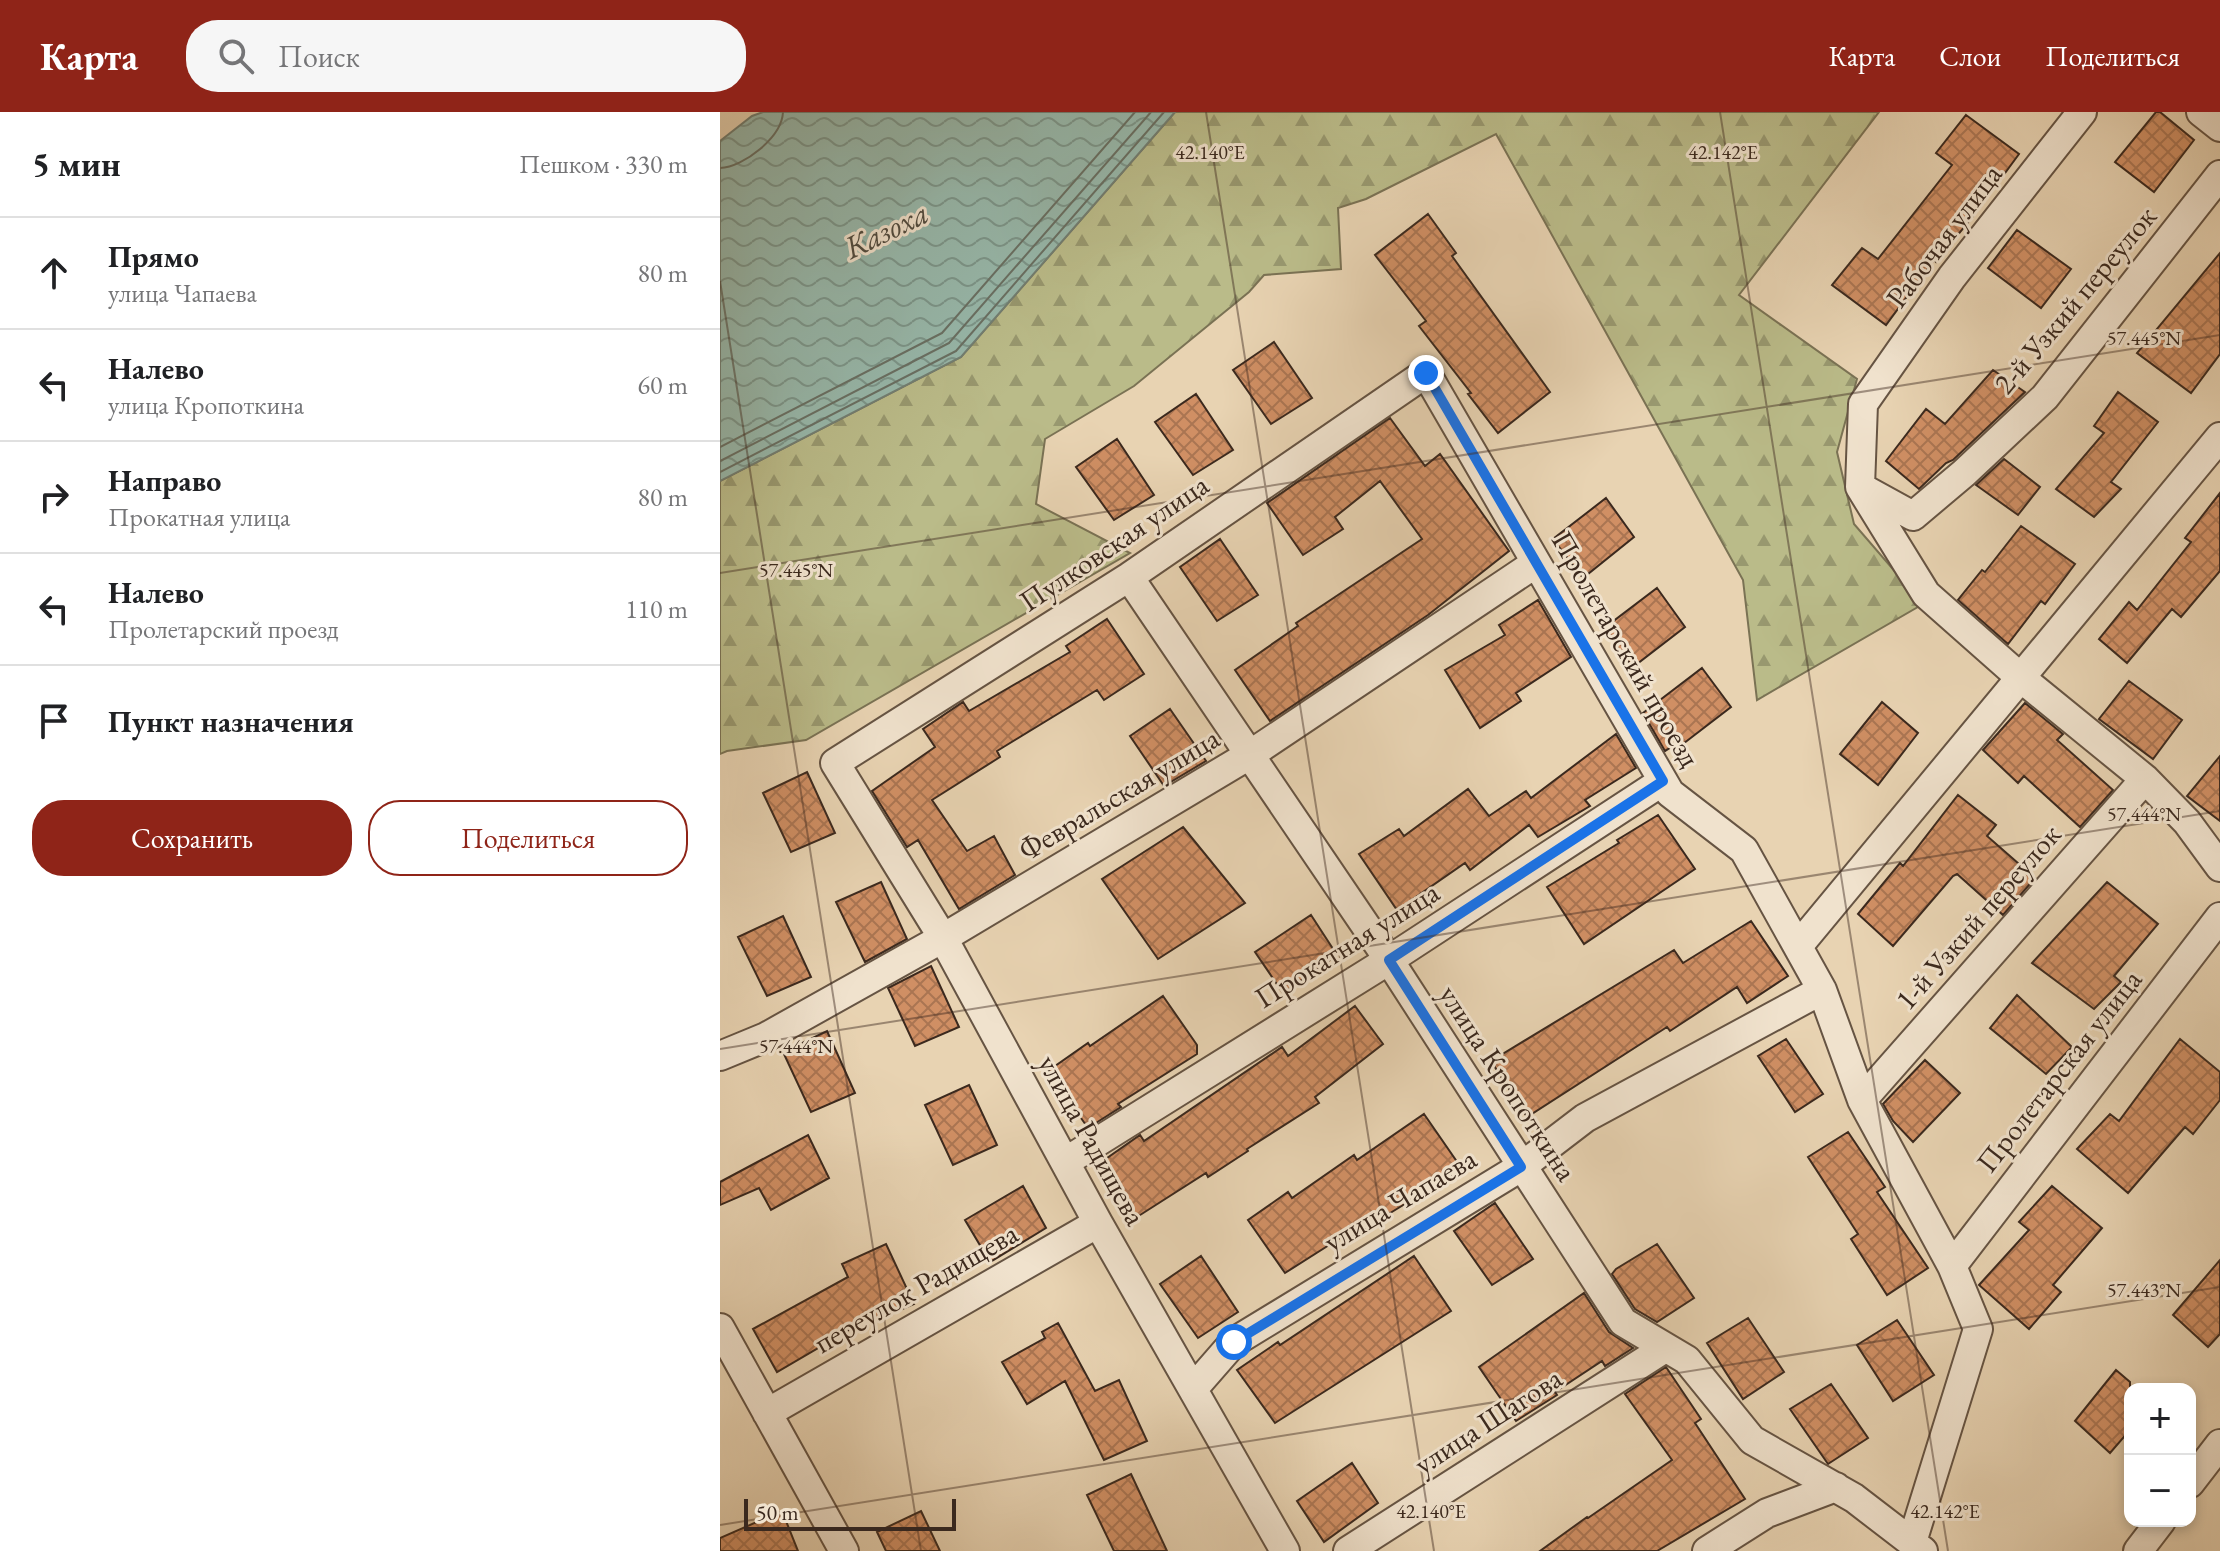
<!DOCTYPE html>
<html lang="ru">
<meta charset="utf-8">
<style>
:root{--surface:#fff;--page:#f6f6f6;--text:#202124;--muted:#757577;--line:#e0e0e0;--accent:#8f2418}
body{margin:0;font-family:"EB Garamond",serif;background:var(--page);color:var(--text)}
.controls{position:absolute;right:24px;bottom:24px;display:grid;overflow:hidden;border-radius:16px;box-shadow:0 4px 12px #0003}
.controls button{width:72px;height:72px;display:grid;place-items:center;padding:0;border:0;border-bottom:2px solid var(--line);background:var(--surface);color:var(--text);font:40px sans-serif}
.scale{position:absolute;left:24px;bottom:20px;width:212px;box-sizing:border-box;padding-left:8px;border:4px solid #3b291e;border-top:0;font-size:22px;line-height:28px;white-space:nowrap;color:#3b291e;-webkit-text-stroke:6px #f0e2cd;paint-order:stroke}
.stop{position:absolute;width:24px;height:24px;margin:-18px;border:6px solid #1a73e8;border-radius:50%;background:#fff}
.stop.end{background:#1a73e8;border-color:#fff;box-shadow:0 2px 8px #0008}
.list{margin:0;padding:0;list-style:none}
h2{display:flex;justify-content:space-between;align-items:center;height:104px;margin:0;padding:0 32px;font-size:34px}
h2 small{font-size:26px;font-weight:400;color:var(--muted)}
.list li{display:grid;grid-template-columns:52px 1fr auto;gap:24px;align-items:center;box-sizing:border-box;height:112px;padding:0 32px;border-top:2px solid var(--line)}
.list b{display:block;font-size:30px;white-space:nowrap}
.list p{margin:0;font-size:26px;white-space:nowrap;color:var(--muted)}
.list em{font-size:26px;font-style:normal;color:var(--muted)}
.actions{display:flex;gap:16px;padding:24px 32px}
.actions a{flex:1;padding:18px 0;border:2px solid var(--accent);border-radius:32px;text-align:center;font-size:28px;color:var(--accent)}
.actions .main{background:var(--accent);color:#fff}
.icon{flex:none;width:44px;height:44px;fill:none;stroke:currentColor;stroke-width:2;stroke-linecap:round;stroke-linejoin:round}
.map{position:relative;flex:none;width:1500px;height:1439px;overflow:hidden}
header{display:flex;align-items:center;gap:48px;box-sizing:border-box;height:112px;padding:0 40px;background:var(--accent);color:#fff}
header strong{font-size:38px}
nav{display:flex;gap:44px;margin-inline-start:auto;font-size:28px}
.search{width:560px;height:72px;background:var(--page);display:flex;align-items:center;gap:20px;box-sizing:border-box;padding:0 28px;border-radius:32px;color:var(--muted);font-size:30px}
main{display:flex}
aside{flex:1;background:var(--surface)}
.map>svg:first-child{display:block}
</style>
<header>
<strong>Карта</strong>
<div class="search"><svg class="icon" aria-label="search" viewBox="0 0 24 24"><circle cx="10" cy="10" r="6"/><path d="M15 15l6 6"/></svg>Поиск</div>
<nav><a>Карта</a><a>Слои</a><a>Поделиться</a></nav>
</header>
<main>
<aside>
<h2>5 мин<small>Пешком · 330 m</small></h2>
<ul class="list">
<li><svg class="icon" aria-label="ahead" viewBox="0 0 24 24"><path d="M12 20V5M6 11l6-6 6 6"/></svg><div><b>Прямо</b><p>улица Чапаева</p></div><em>80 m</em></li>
<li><svg class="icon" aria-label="left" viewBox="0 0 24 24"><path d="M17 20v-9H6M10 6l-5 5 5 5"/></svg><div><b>Налево</b><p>улица Кропоткина</p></div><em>60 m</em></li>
<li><svg class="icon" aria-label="right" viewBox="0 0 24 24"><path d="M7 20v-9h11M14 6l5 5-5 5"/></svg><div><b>Направо</b><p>Прокатная улица</p></div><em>80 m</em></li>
<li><svg class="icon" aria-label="left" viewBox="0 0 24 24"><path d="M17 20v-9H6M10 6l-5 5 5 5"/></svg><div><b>Налево</b><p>Пролетарский проезд</p></div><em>110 m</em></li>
<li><svg class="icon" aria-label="arrive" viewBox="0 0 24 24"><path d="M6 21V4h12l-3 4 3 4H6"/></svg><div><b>Пункт назначения</b></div></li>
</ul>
<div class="actions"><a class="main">Сохранить</a><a>Поделиться</a></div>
</aside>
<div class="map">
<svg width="1500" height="1439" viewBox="0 0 1500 1439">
<defs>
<pattern id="forest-firs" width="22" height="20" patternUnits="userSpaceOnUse" patternTransform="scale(2)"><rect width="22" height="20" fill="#babb89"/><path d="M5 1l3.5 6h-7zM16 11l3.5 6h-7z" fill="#98986f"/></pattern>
<pattern id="water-waves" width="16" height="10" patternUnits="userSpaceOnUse" patternTransform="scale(2)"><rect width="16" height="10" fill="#97b8ab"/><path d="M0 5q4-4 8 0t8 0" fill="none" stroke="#7c968b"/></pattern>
<pattern id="building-cross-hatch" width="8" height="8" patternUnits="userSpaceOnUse" patternTransform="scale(2)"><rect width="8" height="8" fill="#d08f64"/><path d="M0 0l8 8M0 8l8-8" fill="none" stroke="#aa7552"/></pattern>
</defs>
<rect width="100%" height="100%" fill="#e8d3b2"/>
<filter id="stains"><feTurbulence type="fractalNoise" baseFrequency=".0025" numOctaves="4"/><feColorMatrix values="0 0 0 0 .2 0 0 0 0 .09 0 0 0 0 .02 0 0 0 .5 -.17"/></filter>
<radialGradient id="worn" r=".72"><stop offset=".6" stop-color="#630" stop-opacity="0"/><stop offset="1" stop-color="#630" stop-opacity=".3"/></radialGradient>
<!-- forest -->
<path fill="url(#forest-firs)" stroke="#7a7254" stroke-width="2" d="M455 0H1159L1019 183 1137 267 1117 340 1134 412 1203 492 1037 588 1023 468 776 22 646 87 618 96 621 157 544 163 529 180 414 274 325 327 316 392 410 441 86 628 7 639 0 642V369L241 245Z"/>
<!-- water -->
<path fill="url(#water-waves)" stroke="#727f73" stroke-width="2" d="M43 0H455L241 245 0 369V29L32 4Z"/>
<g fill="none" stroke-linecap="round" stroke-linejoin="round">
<!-- shore -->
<path stroke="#697064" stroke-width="2" d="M0 56C24 55 62 25 63 0
M0 335 222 221 415 0
M0 349 229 231 431 0
M0 360 236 239 444 0"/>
</g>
<!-- building -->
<path fill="url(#building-cross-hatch)" stroke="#3b291e" stroke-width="2" d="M1436 0H1440L1474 28 1434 80 1395 50Z
M1246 3 1299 42 1258 98 1216 150 1214 148 1166 213 1112 173 1142 136 1158 147 1232 53 1216 41Z
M708 102 736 141 732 144 830 280 778 321 748 282 751 281 699 214 706 209 655 143Z
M1297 118 1351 157 1321 196 1268 156Z
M1500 141V242L1471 281 1417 241Z
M554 230 592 286 551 312 513 258Z
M1273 258 1305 280 1233 348 1226 351 1199 377 1166 349 1206 297 1225 312Z
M1398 280 1438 310 1391 370 1401 377 1374 405 1336 377 1384 321 1374 314Z
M476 282 513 338 473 363 435 310Z
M670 306 705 354 720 342 789 439 708 503 550 609 515 558 578 514 576 511 702 427 660 369 615 405 623 417 583 443 547 391Z
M397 327 434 383 394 408 356 355Z
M1284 347 1320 375 1298 403 1256 373Z
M1500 381V459L1461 505 1452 497 1407 551 1379 527 1409 490 1417 498 1471 430 1465 426Z
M886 386 914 425 863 466 833 427Z
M1301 414 1355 452 1325 492 1321 489 1288 532 1238 488 1262 458 1265 460Z
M500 427 538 483 497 509 460 455Z
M937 476 965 515 913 555 883 517Z
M818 488 851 545 796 581 801 589 760 616 725 558 785 523 779 513Z
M387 507 424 562 384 588 377 578 277 639 280 645 212 688 247 739 274 724 295 763 239 797 198 728 187 735 152 679 215 635 203 617 243 590 249 599 350 540 346 534Z
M982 556 1011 595 959 635 956 632 945 639 923 601Z
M1409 569 1462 608 1433 647 1379 607Z
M1162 590 1198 621 1158 673 1120 642Z
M1305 591 1343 622 1337 628 1393 678 1360 715 1304 664 1298 671 1263 638Z
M450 597 486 649 444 674 410 624Z
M896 622 916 656 865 688 870 694 818 725 809 713 750 758 745 751 677 798 639 742 679 717 684 724 748 677 769 704 806 679 811 686Z
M1500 644V709L1467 684Z
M87 660 115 721 71 740 43 681Z
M1238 683 1276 713 1267 724 1315 766 1283 803 1237 762 1233 764 1173 834 1138 802 1180 751 1183 754Z
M938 703 975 757 864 832 827 775 899 731 897 728Z
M463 715 525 791 438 847 382 767Z
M161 770 187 827 145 850 116 790Z
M1387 770 1438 812 1394 864 1401 870 1374 897 1312 851Z
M591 803 617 843 563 881 535 840Z
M63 804 91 865 47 884 18 825Z
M1031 809 1068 864 1027 891 1017 875 950 919 947 915 807 1005 771 949 954 838 963 851Z
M211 854 239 915 195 934 168 876Z
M1297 883 1352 935 1326 962 1270 916Z
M443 884 477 933V942L398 992 401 995 368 1016 328 959 368 931 370 934Z
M635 894 663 932 595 985 599 991 527 1037 528 1039 488 1065 486 1061 417 1105 380 1051 420 1023 424 1029 562 935 568 944Z
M107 919 135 981 91 1000 63 940Z
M1066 927 1103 982 1075 1000 1038 944Z
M1460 927 1500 960V988L1473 1022 1465 1015 1408 1081 1357 1037 1390 1002 1399 1009Z
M1205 948 1240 981 1193 1030 1173 1009 1163 992Z
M249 973 277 1033 233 1053 205 993Z
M704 1002 742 1057 631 1125 628 1121 565 1161 528 1108 568 1080 572 1086 634 1043 637 1048Z
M1128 1020 1165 1075 1157 1080 1208 1156 1167 1183 1131 1127 1138 1122 1088 1045Z
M88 1023 109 1066 51 1098 39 1076 0 1093V1070Z
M303 1074 326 1116 270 1150 245 1108Z
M1332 1074 1382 1116 1333 1173 1341 1180 1309 1217 1259 1173 1309 1118 1299 1110Z
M775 1091 813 1147 772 1173 734 1119Z
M166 1132 194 1192 150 1211 148 1207 57 1260 33 1217 128 1165 122 1152Z
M937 1132 974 1186 937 1210 915 1197 892 1162 896 1157Z
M481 1144 518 1200 478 1226 440 1172Z
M694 1144 731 1199 555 1311 517 1258 558 1230 560 1233Z
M1500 1148V1222L1488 1235 1453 1203Z
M864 1181 889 1220 913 1236 885 1254 882 1249 835 1280 837 1283 796 1309 759 1255Z
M1028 1206 1064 1260 1023 1287 987 1231Z
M1177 1208 1214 1263 1173 1289 1137 1233Z
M338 1211 375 1279 399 1268 427 1329 384 1348 345 1269 307 1292 282 1250 325 1226 322 1220Z
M946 1255 981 1307 975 1311 1025 1387 937 1439H820L867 1405 868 1406 952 1348 905 1282Z
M1396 1258 1410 1270V1318L1390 1341 1355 1309Z
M1111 1272 1148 1326 1108 1352 1070 1297Z
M632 1351 658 1391 604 1430 577 1389Z
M411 1362 447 1439H394L367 1383Z
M62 1399 78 1439H0V1426Z
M201 1399 220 1439H166L157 1420Z"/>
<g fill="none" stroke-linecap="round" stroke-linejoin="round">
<!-- minor casing -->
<g stroke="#665443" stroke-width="32">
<path id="minor" d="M1362 0 1232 165 1143 292 1140 375 1206 482 1301 566 1425 667 1467 710 1500 755
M1481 0 1500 15
M1142 376 1193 404 1244 361 1325 285 1500 63
M409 465 669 848 903 1210 967 1248 1032 1328 1134 1386 1203 1439
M1079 833 1500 325
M0 944 46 925 223 826 531 642 816 451
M1142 988 1425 667
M345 1050 669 848 943 669
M1232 1154 1500 805
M0 1216 124 1439
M473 1277 514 1230 801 1055 865 1006 1102 878
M47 1301 378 1111
M1470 1371 1500 1332
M565 1439 378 1111 223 826 115 651 409 465 706 261 950 681 1024 738 1102 878 1142 988 1232 1154 1258 1217 1192 1430
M628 1439 945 1236
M987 1439 1047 1401 1116 1375
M1418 1439 1441 1409"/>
</g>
<!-- minor -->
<use href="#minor" stroke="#f0e2cd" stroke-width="28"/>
</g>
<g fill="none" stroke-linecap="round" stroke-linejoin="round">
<!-- route -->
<path stroke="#1a73e8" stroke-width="10" d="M514 1230 801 1055 669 848 943 669 706 261"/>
</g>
<!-- ticks -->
<path fill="none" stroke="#3b291e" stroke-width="2" stroke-opacity="0.45" d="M486 0 714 1439M1000 0 1228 1439M0 169 201 1439M0 461 1500 223M0 937 1500 699M0 1413 1500 1175"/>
<g text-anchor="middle" stroke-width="6" stroke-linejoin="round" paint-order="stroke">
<!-- street labels -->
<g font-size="30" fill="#3b291e" stroke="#f0e2cd">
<text transform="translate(1224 124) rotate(-53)" y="10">Рабочая улица</text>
<text transform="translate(1355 188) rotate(-50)" y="10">2-й Узкий переулок</text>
<text transform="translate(394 431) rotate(-34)" y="10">Пулковская улица</text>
<text transform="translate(906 537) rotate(60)" y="10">Пролетарский проезд</text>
<text transform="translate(399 682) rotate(-31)" y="10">Февральская улица</text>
<text transform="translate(1258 805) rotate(-49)" y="10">1-й Узкий переулок</text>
<text transform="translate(627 833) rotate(-32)" y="10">Прокатная улица</text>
<text transform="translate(1339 959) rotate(-52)" y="10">Пролетарская улица</text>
<text transform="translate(788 971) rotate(57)" y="10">улица Кропоткина</text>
<text transform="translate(372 1028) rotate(61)" y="10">улица Радищева</text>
<text transform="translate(680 1088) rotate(-31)" y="10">улица Чапаева</text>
<text transform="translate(196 1176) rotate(-30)" y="10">переулок Радищева</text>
<text transform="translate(768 1309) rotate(-33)" y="10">улица Шагова</text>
</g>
<!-- water labels -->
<g font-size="32" font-style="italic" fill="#524d41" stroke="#f0e2cd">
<text transform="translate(166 118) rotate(-26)" y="11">Казоха</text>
</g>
</g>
<g font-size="20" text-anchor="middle" fill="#3b291e" stroke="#f0e2cd" stroke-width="6" stroke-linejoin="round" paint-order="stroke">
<text x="490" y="47">42.140°E</text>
<text x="1003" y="47">42.142°E</text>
<text x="1424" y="233">57.445°N</text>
<text x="76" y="465">57.445°N</text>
<text x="1424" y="709">57.444°N</text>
<text x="76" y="941">57.444°N</text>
<text x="1424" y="1185">57.443°N</text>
<text x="711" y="1406">42.140°E</text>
<text x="1225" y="1406">42.142°E</text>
</g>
<rect width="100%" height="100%" filter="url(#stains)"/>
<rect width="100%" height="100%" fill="url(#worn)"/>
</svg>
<div class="controls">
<button>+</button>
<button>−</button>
</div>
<div class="scale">50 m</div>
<div class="stop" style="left:514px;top:1230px"></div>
<div class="stop end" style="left:706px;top:261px"></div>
</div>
</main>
